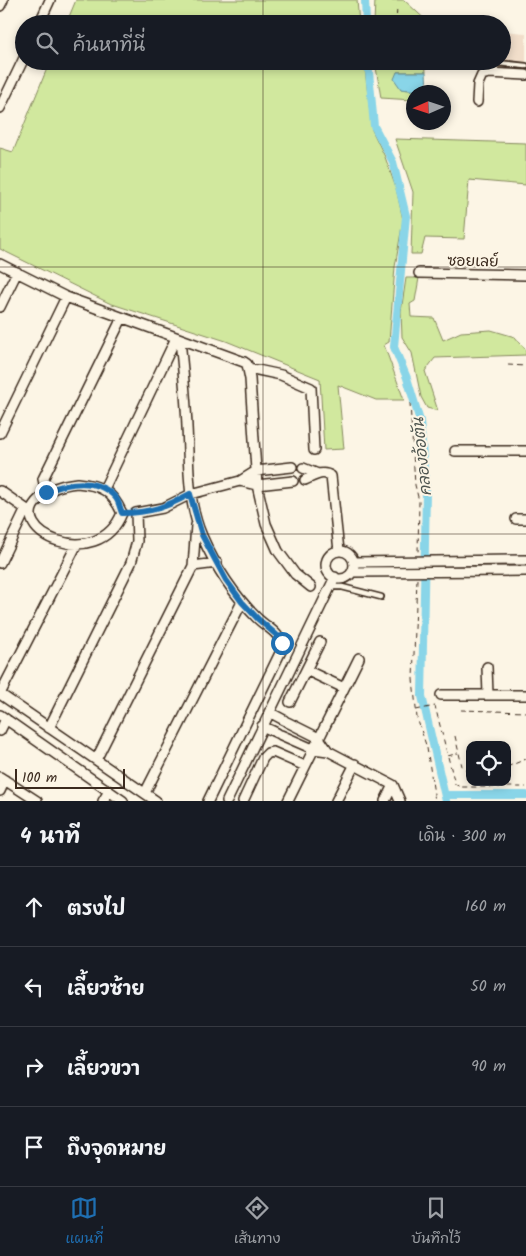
<!DOCTYPE html>
<html lang="th">
<meta charset="utf-8">
<style>
:root{--surface:#171b24;--page:#20242c;--text:#f1f3f6;--muted:#9ea1a6;--line:#363941;--accent:#1f6fb2}
body{margin:0;font-family:Kalam,"Playpen Sans Thai",sans-serif;background:var(--page);color:var(--text)}
.controls{position:absolute;right:15px;bottom:15px;display:grid;overflow:hidden;border-radius:10px;box-shadow:0 2px 8px #0003}
.controls button{width:45px;height:45px;display:grid;place-items:center;padding:0;border:0;border-bottom:1px solid var(--line);background:var(--surface);color:var(--text);font:25px sans-serif}
.compass{position:absolute;left:406px;top:85px;width:45px;height:45px;border-radius:50%;background:var(--surface);box-shadow:0 2px 8px #0003;rotate:267deg}
.scale{position:absolute;left:15px;bottom:12px;width:110px;box-sizing:border-box;padding-left:5px;border:2px solid #3b2a1e;border-top:0;font-size:14px;line-height:18px;white-space:nowrap;color:#3b2a1e;-webkit-text-stroke:4px #fcf5e5;paint-order:stroke}
.stop{position:absolute;width:15px;height:15px;margin:-11px;border:4px solid #1f6fb2;border-radius:50%;background:#fff}
.stop.end{background:#1f6fb2;border-color:#fff;box-shadow:0 1px 5px #0008}
.list{margin:0;padding:0;list-style:none}
h2{display:flex;justify-content:space-between;align-items:center;height:65px;margin:0;padding:0 20px;font-size:21px}
h2 small{font-size:16px;font-weight:400;color:var(--muted)}
.list li{display:grid;grid-template-columns:32px 1fr auto;gap:15px;align-items:center;box-sizing:border-box;height:80px;padding:0 20px;border-top:1px solid var(--line)}
.list b{display:block;font-size:19px;white-space:nowrap}
.list em{font-size:16px;font-style:normal;color:var(--muted)}
.icon{flex:none;width:28px;height:28px;fill:none;stroke:currentColor;stroke-width:2;stroke-linecap:round;stroke-linejoin:round}
.map{position:relative;flex:none;width:526px;height:801px;overflow:hidden}
.search{position:absolute;background:var(--surface);box-shadow:0 2px 8px #0003;left:15px;right:15px;top:15px;height:55px;display:flex;align-items:center;gap:12px;box-sizing:border-box;padding:0 18px;border-radius:28px;color:var(--muted);font-size:19px}
.sheet{height:385px;background:var(--surface)}
nav{display:flex;justify-content:space-around;align-items:center;box-sizing:border-box;height:70px;border-top:1px solid var(--line);background:var(--surface);font-size:14px;color:var(--muted)}
nav a{display:grid;justify-items:center;gap:2px}
nav .on{color:var(--accent)}
.map>svg:first-child{display:block}
</style>
<div class="map">
<svg width="526" height="801" viewBox="0 0 526 801">
<rect width="100%" height="100%" fill="#fcf5e5"/>
<filter id="ink" filterUnits="userSpaceOnUse"><feTurbulence type="fractalNoise" baseFrequency=".02" numOctaves="2"/><feDisplacementMap in="SourceGraphic" scale="10" xChannelSelector="R" yChannelSelector="G"/><feConvolveMatrix kernelMatrix="1 2 1 2 8 2 1 2 1" color-interpolation-filters="sRGB"/></filter>
<g filter="url(#ink)">
<!-- built -->
<path fill="#f1deca" d="M502 31 526 33V71L425 62 502 61Z"/>
<!-- green -->
<path fill="#d1e89e" stroke="#86895e" d="M76 0H357L359 24H66Z
M375 0H404L430 24H374Z
M50 61H364L372 130 385 157 396 188 403 220 395 267 389 342 384 345 404 400H376L338 385 344 449 324 450 320 379 226 341 109 303 0 249V148L13 152Z
M375 61H425L426 72H397L401 89 427 92H414L413 100 381 98Z
M395 139 526 143V185L469 180 464 239 425 238 421 254H411L413 192Z
M406 278H419L415 301 410 304 411 317 434 318 443 340 461 332 491 330 515 337 526 350V355L435 358 425 371 438 411 427 408 421 397 412 353 402 337 401 312Z"/>
<!-- water -->
<path fill="#89d5e8" stroke="#6a9197" d="M397 72H426L427 92 401 89 394 79Z"/>
<g fill="none" stroke-linecap="round" stroke-linejoin="round">
<!-- canal -->
<path stroke="#89d5e8" stroke-width="8" d="M365 0 366 24
M368 61 374 126 393 162 406 216 394 347 407 378 420 421 426 492 422 696 446 801
M445 795H526"/>
<!-- lane casing -->
<g stroke="#3b2a1e" stroke-width="8">
<path id="lane" d="M480 61 526 66
M331 587H342L381 597"/>
</g>
<!-- street casing -->
<g stroke="#3b2a1e" stroke-width="12">
<path id="street" d="M0 6 3 0
M39 24 50 0
M477 102 478 84 482 75 489 73 526 75
M0 108 24 58
M0 264 66 297 244 362 247 364 250 379 257 485 266 524 278 551 295 574 311 587
M419 273 526 275
M0 307 17 272
M180 340C183 369 186 398 187 427 189 463 187 502 202 536 215 566 234 595 257 618 268 629 281 632 282 649L208 801
M248 368 281 375 311 388 314 450
M0 433 66 297
M455 451H526
M303 468 318 474
M305 480C314 476 322 470 331 476L339 551
M240 481 257 485 293 481
M77 483C101 485 112 491 122 513 98 574 3 531 39 499 50 488 61 485 77 483Z
M104 489 176 338
M0 491 26 509 31 510
M46 492 43 479 122 318
M516 519H526
M326 565a14 14 0 1 1 28 0a14 14 0 1 1-28 0Z
M354 562 526 560
M0 563 26 509
M193 566 217 563
M352 572 526 571
M487 667 488 695
M306 670 344 688
M0 694 156 801
M0 694 77 544
M441 695H526
M290 702 320 642
M269 712 284 720
M0 715 123 801
M287 722 319 738 328 751
M262 726 277 733
M49 728 131 563 137 541 136 513 163 508 191 494 240 481 256 471 292 467
M0 731 6 719
M281 735 313 749 328 751 393 785 400 801
M96 760 193 566 196 525
M0 777 37 801
M0 791 5 780
M145 793 242 602
M103 801 109 791
M227 801 335 577
M243 801 263 758 268 753 273 752 305 766
M288 801 359 658
M336 801 355 764
M385 801 393 785"/>
</g>
<!-- path -->
<path stroke="#3b2a1e" stroke-width="1" stroke-dasharray="5 4" stroke-linecap="butt" d="M396 24 397 6
M508 365 526 366
M410 403 415 485 419 501 418 553
M417 579 413 679 417 718 427 748 435 801
M416 710 435 706 455 784 460 787H526
M461 710 526 712
M455 736 462 766 464 769 470 772
M448 756 458 753
M507 767 526 759"/>
<!-- lane -->
<use href="#lane" stroke="#fcf5e5" stroke-width="4.5"/>
<!-- street -->
<use href="#street" stroke="#fcf5e5" stroke-width="9"/>
</g>
</g>
<g fill="none" stroke-linecap="round" stroke-linejoin="round" filter="url(#ink)">
<!-- route -->
<path stroke="#1f6fb2" stroke-width="6" d="M46 492C68 482 98 477 116 498 119 502 120 508 122 513 150 513 166 507 190 494L202 535 226 580 242 602 258 619 280 638 282 643"/>
</g>
<!-- grid -->
<path fill="none" stroke="#3b2a1e" stroke-width="1" stroke-opacity="0.55" d="M263 0V24M263 61V801M0 267H526M0 534H526"/>
<g text-anchor="middle" stroke-width="4" stroke-linejoin="round" paint-order="stroke">
<!-- street labels -->
<g font-size="15" fill="#3b2a1e" stroke="#fcf5e5">
<text transform="translate(473 261) rotate(1)" y="5">ซอยเลย์</text>
</g>
<!-- water labels -->
<g font-size="16" font-style="italic" fill="#4e5550" stroke="#fcf5e5">
<text transform="translate(421 457) rotate(-96)" y="6">คลองอ้อตัน</text>
</g>
</g>
</svg>
<div class="controls">
<button><svg class="icon" aria-label="locate" viewBox="0 0 24 24"><circle cx="12" cy="12" r="6"/><path d="M12 2v4M12 18v4M2 12h4M18 12h4"/></svg></button>
</div>
<svg class="compass" viewBox="-18 -18 36 36"><path d="M0-13l5 13h-10z" fill="#e53935"/><path d="M0 13l5-13h-10z" fill="#9ea1a6"/></svg>
<div class="scale">100 m</div>
<div class="stop" style="left:282px;top:643px"></div>
<div class="stop end" style="left:46px;top:492px"></div>
<div class="search"><svg class="icon" aria-label="search" viewBox="0 0 24 24"><circle cx="10" cy="10" r="6"/><path d="M15 15l6 6"/></svg>ค้นหาที่นี่</div>
</div>
<section class="sheet">
<h2>4 นาที<small>เดิน · 300 m</small></h2>
<ul class="list">
<li><svg class="icon" aria-label="ahead" viewBox="0 0 24 24"><path d="M12 20V5M6 11l6-6 6 6"/></svg><div><b>ตรงไป</b></div><em>160 m</em></li>
<li><svg class="icon" aria-label="left" viewBox="0 0 24 24"><path d="M17 20v-9H6M10 6l-5 5 5 5"/></svg><div><b>เลี้ยวซ้าย</b></div><em>50 m</em></li>
<li><svg class="icon" aria-label="right" viewBox="0 0 24 24"><path d="M7 20v-9h11M14 6l5 5-5 5"/></svg><div><b>เลี้ยวขวา</b></div><em>90 m</em></li>
<li><svg class="icon" aria-label="arrive" viewBox="0 0 24 24"><path d="M6 21V4h12l-3 4 3 4H6"/></svg><div><b>ถึงจุดหมาย</b></div></li>
</ul>
</section>
<nav>
<a class="on"><svg class="icon" aria-label="map" viewBox="0 0 24 24"><path d="M3 6l6-2 6 2 6-2v14l-6 2-6-2-6 2zM9 4v14M15 6v14"/></svg>แผนที่</a>
<a><svg class="icon" aria-label="directions" viewBox="0 0 24 24"><path d="M12 3l9 9-9 9-9-9zM9 14v-3h6M13 9l2 2-2 2"/></svg>เส้นทาง</a>
<a><svg class="icon" aria-label="saved" viewBox="0 0 24 24"><path d="M7 4h10v16l-5-4-5 4z"/></svg>บันทึกไว้</a>
</nav>
